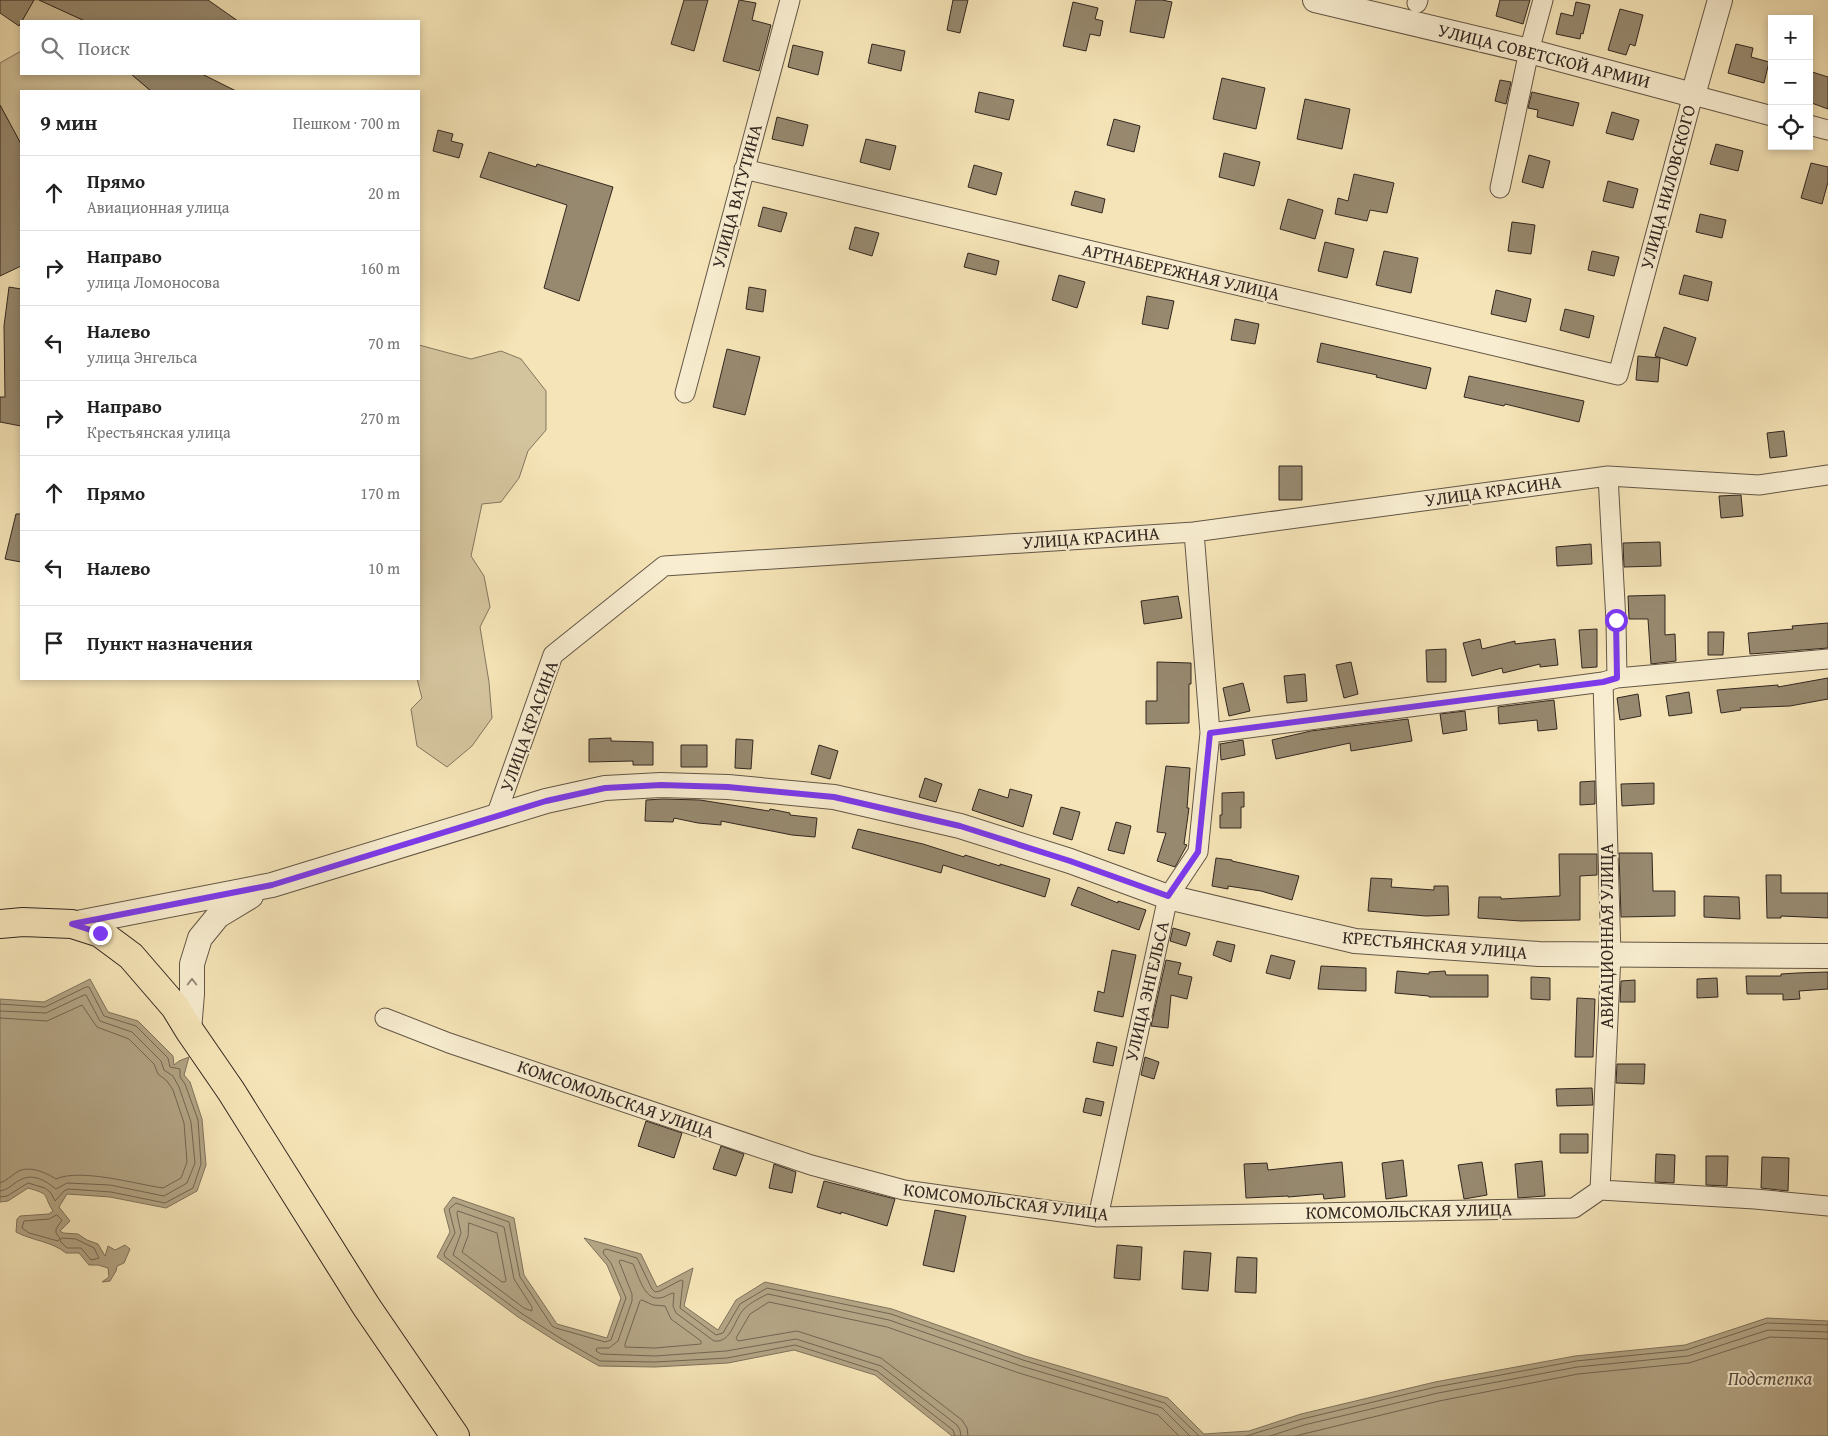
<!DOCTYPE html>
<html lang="ru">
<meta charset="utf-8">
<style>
:root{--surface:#fff;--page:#f2f2f2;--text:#222;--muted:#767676;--line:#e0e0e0}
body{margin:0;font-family:"Gentium Book Plus",serif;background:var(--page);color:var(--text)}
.controls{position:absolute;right:15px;top:15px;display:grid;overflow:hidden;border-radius:0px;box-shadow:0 2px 8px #0003}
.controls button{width:45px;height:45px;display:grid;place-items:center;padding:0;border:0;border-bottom:1px solid var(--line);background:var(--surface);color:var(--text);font:25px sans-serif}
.stop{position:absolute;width:15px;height:15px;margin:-11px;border:4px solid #7c3aed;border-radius:50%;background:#fff}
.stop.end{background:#7c3aed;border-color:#fff;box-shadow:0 1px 5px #0008}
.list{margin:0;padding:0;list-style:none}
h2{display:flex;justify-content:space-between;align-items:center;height:65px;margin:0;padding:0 20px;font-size:21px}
h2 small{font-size:16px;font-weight:400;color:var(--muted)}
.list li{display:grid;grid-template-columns:32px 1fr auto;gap:15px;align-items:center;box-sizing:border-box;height:75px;padding:0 20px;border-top:1px solid var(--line)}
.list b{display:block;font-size:19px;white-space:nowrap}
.list p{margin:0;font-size:16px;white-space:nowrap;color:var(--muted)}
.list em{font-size:16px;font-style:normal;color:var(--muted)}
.icon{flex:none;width:28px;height:28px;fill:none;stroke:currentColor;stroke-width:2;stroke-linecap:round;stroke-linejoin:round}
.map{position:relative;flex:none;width:1828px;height:1436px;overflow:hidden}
.search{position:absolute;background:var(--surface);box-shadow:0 2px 8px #0003;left:20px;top:20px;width:400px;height:55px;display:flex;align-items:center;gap:12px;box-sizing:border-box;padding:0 18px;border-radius:0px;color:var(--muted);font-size:19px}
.panel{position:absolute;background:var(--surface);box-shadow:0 2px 8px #0003;left:20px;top:90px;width:400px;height:590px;border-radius:0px}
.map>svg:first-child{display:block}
</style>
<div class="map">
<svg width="1828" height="1436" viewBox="0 0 1828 1436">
<rect width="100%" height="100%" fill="#f5e4b7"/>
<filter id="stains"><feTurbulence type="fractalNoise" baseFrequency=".004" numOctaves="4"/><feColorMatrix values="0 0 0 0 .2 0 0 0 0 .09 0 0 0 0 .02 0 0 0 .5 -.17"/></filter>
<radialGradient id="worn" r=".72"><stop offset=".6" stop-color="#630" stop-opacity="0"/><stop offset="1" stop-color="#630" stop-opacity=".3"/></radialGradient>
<!-- green -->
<path fill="#d4c49d" stroke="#83765e" d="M34 0H39L85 21H22Z
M21 51V74H131L151 91H21V144L0 105V63Z
M419 345 471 359 501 351 521 359 546 391V430L528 451 519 478 501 502 482 504 471 556 484 576 490 607 480 627 489 682 492 718 472 746 447 767 417 746 411 709 422 698 417 679H419Z"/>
<!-- water -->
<path fill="#b3a484" stroke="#7f725c" d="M90 979 108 1012 138 1021 173 1056 174 1065 179 1061 189 1057 184 1075 190 1082 202 1119 206 1165 197 1191 166 1208 110 1197 67 1194 59 1207 70 1221 60 1231 63 1233 78 1234 87 1240 98 1244 105 1256 108 1246 115 1250 125 1245 130 1249 124 1263 117 1266 116 1271 110 1281 102 1282 109 1277 108 1268 98 1265H89L79 1253H66C51 1241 33 1241 16 1232L17 1219 20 1216 49 1214 53 1211C42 1194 52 1195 28 1188L8 1201 0 1202V999L44 1002Z
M453 1197 514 1218 524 1275 557 1324 607 1338 621 1298 607 1265 584 1238 641 1254 657 1287 693 1268 684 1306 718 1330 736 1300 765 1282 892 1309 1025 1356 1168 1398 1204 1434 1249 1431 1301 1414 1435 1382 1575 1356 1685 1345 1767 1318 1828 1321V1436H952L875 1375 794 1350 728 1363 655 1367 599 1366 557 1342 518 1317 437 1257 450 1232 444 1209Z"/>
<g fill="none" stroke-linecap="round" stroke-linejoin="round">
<!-- shore -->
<path stroke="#726652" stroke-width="1" d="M0 1004 45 1007 86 987H89L104 1016 136 1026 168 1058 170 1067 180 1069V1077L185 1084 198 1120 201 1164 193 1188 165 1203 111 1192 68 1189 64 1191 55 1201 51 1193 45 1188 28 1183 7 1196 0 1197
M0 1011 46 1013 84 995H86L100 1021 132 1032 161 1061 164 1070 173 1076 179 1087 191 1122 195 1163 187 1183 164 1196 110 1185 67 1183 56 1189C42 1178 30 1172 15 1183 10 1187 6 1190 0 1191
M0 1018 47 1021 82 1005 97 1027 129 1039 154 1064 158 1074 167 1081 173 1090 184 1123 187 1162 181 1178 163 1188C135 1184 81 1168 56 1179 45 1172 29 1165 17 1172 11 1176 6 1181 0 1183
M458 1211 504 1227 514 1279 532 1307V1311L524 1308 453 1255 461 1233 457 1214Z
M57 1215 62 1220 56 1229V1233L60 1238 58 1241 29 1233 22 1228 24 1221 49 1219Z
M469 1223 497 1233 506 1280 505 1282H502L462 1252 468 1236Z
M63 1238 76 1239 94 1248 99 1258 91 1260 81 1248H67L60 1241 61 1239Z
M642 1300 653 1305 665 1306 671 1319 701 1341V1344L655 1348 625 1347V1344L640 1301Z
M955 1436 953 1430 877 1371 795 1345 727 1358 655 1362 600 1361 560 1338 521 1313 445 1257 444 1254 455 1233 449 1209 456 1203 509 1222 520 1277 552 1326 556 1328 605 1342 611 1340 626 1298 611 1263 603 1253 604 1250 606 1249 637 1258 652 1289 655 1292 660 1291 681 1280 683 1281 680 1308 716 1335 723 1333 740 1304 767 1288 891 1314 1023 1360 1165 1403 1199 1436
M961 1436 960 1430 957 1425 881 1366 796 1339 726 1351 655 1356 601 1354 596 1351 597 1348H609L618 1341 632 1301V1294L619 1261 621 1260 633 1264C638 1274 644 1300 659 1298 665 1298 669 1293 674 1293L673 1306 676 1313 714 1341C732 1343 734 1319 744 1309 750 1303 761 1297 768 1294L889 1320 1021 1366 1162 1408 1190 1436
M968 1436 967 1428 962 1420 881 1358 797 1331 738 1341 736 1338 750 1314 769 1302 887 1327 1019 1373 1158 1415 1179 1436
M1246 1436 1302 1419 1436 1387 1576 1361 1686 1350 1767 1323 1828 1325
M1270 1436 1304 1425 1438 1393 1577 1367 1688 1356 1768 1330 1828 1332
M1295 1436 1439 1401 1578 1374 1689 1363 1770 1337 1828 1339"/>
</g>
<!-- building -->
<path fill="#97896f" stroke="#322720" d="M0 0H34L19 26 0 13Z
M39 0H208L238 21H85Z
M684 0H708L694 51 671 44Z
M739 0 756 3 752 20 771 25 759 71 723 61Z
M953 0H968L960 33 947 30Z
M1136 0H1162L1172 2 1164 38 1130 32Z
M1500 0H1530L1523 24 1496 16Z
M1073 2 1098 8 1095 19 1103 21 1100 36 1090 34 1086 51 1063 46Z
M1576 2 1590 5 1583 34 1581 33 1580 39 1556 34 1561 13 1573 16Z
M1620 9 1643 15 1635 46 1630 44 1626 55 1608 50Z
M872 44 905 51 901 71 868 63Z
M1736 44 1753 48 1751 57 1769 62 1764 83 1728 73Z
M793 45 823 52 818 75 788 67Z
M1809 71 1828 77V109L1809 102Z
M131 74H202L236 91H151Z
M1222 78 1265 88 1256 129 1213 119Z
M1500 80 1511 82 1506 104 1495 101Z
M979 92 1014 100 1009 120 975 112Z
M1532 92 1579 103 1573 126 1537 117 1538 110 1528 108Z
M1305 99 1350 109 1342 149 1297 139Z
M0 105 21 144V266L0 276Z
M1612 112 1639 120 1633 140 1606 133Z
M777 117 808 125 803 146 772 139Z
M1114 119 1140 126 1134 152 1107 145Z
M438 130 453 134 451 141 463 144 459 158 433 151Z
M866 139 896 146 890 170 860 162Z
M1716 144 1743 151 1738 171 1710 164Z
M489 152 536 167 537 164 613 187 579 301 544 288 567 205 480 177Z
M1224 153 1260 162 1254 186 1219 177Z
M1529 155 1550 161 1543 188 1522 182Z
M1811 163 1828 167V182L1822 204 1801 198Z
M974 165 1002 173 996 195 968 187Z
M1354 174 1394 183 1387 213 1370 210 1367 221 1335 214 1338 198 1348 201Z
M1608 181 1638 189 1633 208 1603 201Z
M1075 191 1105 199 1102 213 1071 205Z
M1288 199 1323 210 1315 239 1280 229Z
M763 207 787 213 781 232 758 226Z
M1700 214 1726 220 1722 238 1696 232Z
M1512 222 1535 225 1531 254 1508 251Z
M855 227 879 233 872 256 849 249Z
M1325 242 1354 249 1347 278 1318 271Z
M1384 251 1418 258 1411 293 1376 285Z
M1592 251 1619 257 1614 276 1588 270Z
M968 253 999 261 996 275 964 267Z
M1059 275 1085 282 1077 308 1052 300Z
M1684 275 1712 282 1708 301 1679 294Z
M9 287 21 289V426L0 422V397H5L4 326Z
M749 287 766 290 763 312 746 309Z
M1496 290 1531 299 1526 322 1491 314Z
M1147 296 1174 301 1168 329 1142 324Z
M1565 309 1594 316 1589 338 1560 330Z
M1235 319 1259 324 1255 344 1231 340Z
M1664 327 1696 338 1687 366 1655 356Z
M1321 343 1431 368 1426 389 1376 377 1377 375 1317 362Z
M727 349 760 357 745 415 713 407Z
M1638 356 1660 358 1658 382 1636 380Z
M1469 376 1584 401 1579 422 1505 404 1504 406 1464 397Z
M1784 431 1787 456 1770 458 1767 433Z
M1279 466H1302V500H1279Z
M1741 495 1743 516 1721 518 1719 496Z
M16 514H21V562L5 559Z
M1660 542 1661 566 1624 567 1623 543Z
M1591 544 1592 564 1557 566 1556 547Z
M1665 595V635L1675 634 1676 661 1651 664 1648 619H1629L1628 596Z
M1178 596 1182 618 1144 624 1141 601Z
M1828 623V648L1750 654 1748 633 1793 629 1792 626Z
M1597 629V667L1582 668 1579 630Z
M1708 632H1724L1723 655H1708Z
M1480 639 1482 649 1515 641V644L1555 639 1558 665 1540 667V664L1503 673 1502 668 1472 676 1463 643Z
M1446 649V682H1427L1426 650Z
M1157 662 1191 663V684H1189V723L1146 724V701H1157Z
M1351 662 1358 694 1344 698 1336 665Z
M1305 674 1307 701 1287 703 1284 676Z
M1828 678V699L1790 706 1740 708 1741 710 1721 713 1717 690 1778 685V687Z
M1243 683 1250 711 1229 716 1223 688Z
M1689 692 1692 713 1669 716 1666 696Z
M1638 694 1641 716 1620 720 1617 698Z
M1554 700 1557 729 1538 731 1537 720 1499 724 1498 707Z
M1465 711 1467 730 1443 734 1440 714Z
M1408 719 1412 741 1351 751 1350 743 1276 759 1272 740 1311 731Z
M611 738V741L653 742V765H633V761L589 762V739Z
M736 739 753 740 751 769 735 768Z
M1243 740 1245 755 1221 760 1220 744Z
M681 745H707V767H681Z
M819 745 838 751 830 779 811 774Z
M1166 766 1190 768 1187 808H1189L1184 844 1187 845 1175 867 1157 861 1166 833 1157 832Z
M925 778 942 784 936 802 919 797Z
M1595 781V804L1580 805V782Z
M1654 783V804L1622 806 1621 784Z
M979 789 1008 798 1010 789 1032 795 1023 827 972 810Z
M1244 792V807H1241V828H1220V815H1222V793Z
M663 799 700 800 769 811 770 809 790 813V815L817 818 815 837 792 835 721 821V825L698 823 674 818 673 822 645 821 646 800Z
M1061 807 1080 812 1072 840 1053 834Z
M1116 822 1131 826 1124 854 1108 850Z
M858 829 923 844 964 857 965 855 1000 866V864L1050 879 1045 897 943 865 941 873 852 848Z
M1619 853H1652L1653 891H1675V916L1621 917Z
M1559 854H1597V875L1580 876V920L1521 921 1478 918 1479 897H1501V899L1560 896Z
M1216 858 1232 860V861L1299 876 1292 900 1261 891 1228 886V889L1212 886Z
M1766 875H1781V893H1828V918L1781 916V918H1767Z
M1371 878 1392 879 1391 887 1434 890V886H1448L1449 915 1426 916 1368 911Z
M1078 887 1118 903V901L1146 910 1139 930 1071 905Z
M1704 896 1739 897 1740 919 1704 917Z
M1173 928 1190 933 1186 946 1170 941Z
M1217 941 1235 945 1231 962 1213 955Z
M1112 950 1136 955 1123 1017 1094 1011 1098 991 1104 993Z
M1271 955 1295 961 1290 979 1266 973Z
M1166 960 1181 963 1178 974 1192 977 1187 999 1171 995 1168 1028 1151 1026Z
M1321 966 1366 968V991L1318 989Z
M1397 971 1429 974V972L1445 971 1446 975H1488V997H1429V996L1395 993Z
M1828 972V989L1799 991 1800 999 1783 1000V994H1747L1746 976H1781V974L1797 973Z
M1531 977 1550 978V1000L1531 999Z
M1717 978 1718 997 1697 998V979Z
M1635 980V1002H1620L1621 981Z
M1577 998 1595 999 1593 1057H1575Z
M1097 1042 1117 1047 1113 1066 1093 1062Z
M1145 1057 1159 1062 1154 1079 1141 1075Z
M1617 1064H1645L1644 1084 1616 1083Z
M1592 1088 1593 1105 1557 1106 1556 1089Z
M1086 1098 1104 1102 1101 1116 1083 1112Z
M646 1121 682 1133 674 1158 638 1146Z
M1560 1134H1588V1153H1560Z
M721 1146 744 1154 736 1176 713 1169Z
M1656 1154 1675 1155 1674 1183 1655 1182Z
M1706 1156H1728L1727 1186 1706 1185Z
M1762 1157 1789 1158 1788 1191 1761 1188Z
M1403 1160 1407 1196 1386 1199 1382 1163Z
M1542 1161 1545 1196 1518 1198 1515 1164Z
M1342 1162 1345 1197 1324 1199 1323 1194 1288 1197V1196L1246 1198 1244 1164 1267 1163 1268 1170Z
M1482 1162 1487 1195 1464 1199 1458 1165Z
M774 1164 796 1172 792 1193 769 1188Z
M824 1181 895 1199 887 1226 841 1212V1214L817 1207Z
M935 1210 966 1216 954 1272 923 1265Z
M1117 1245 1142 1247 1140 1280 1114 1278Z
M1184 1251 1211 1253 1208 1291 1182 1289Z
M1237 1257 1257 1258 1256 1293 1235 1292Z"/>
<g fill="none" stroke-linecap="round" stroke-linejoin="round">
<!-- minor casing -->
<g stroke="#635646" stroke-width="21">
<path id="minor" d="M1417 3 1418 0
M1809 125 1828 130
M744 169 1618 375 1693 95 1772 116
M1500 188 1529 51 1543 0
M685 393 790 0
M1608 476 1616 621 1617 678
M1210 733 1603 682 1617 678 1828 659
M496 816 553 655 664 566 1194 532 1608 476 1759 485 1828 475
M385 1018 449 1043 811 1165 904 1190 1098 1217 1574 1208 1600 1190 1755 1199 1828 1206
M1600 1190 1611 955 1603 682
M1098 1217 1168 897 1198 852 1210 733 1194 532"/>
</g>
<!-- tertiary casing -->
<g stroke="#635646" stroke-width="26">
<path id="tertiary" d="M1315 0 1529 51 1693 95 1720 0
M72 924 272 885 546 801 605 788 661 785 728 787 834 797 960 826 1070 861 1168 897 1355 941 1539 954 1828 956
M189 1030 192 994V964L200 938 218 916 251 896"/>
</g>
<!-- primary casing -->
<g stroke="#322720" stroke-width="30">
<path id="primary" d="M0 924 23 922 72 924 100 933 131 956 175 1007 189 1030 231 1091 366 1306 455 1436"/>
</g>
<!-- minor -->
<use href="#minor" stroke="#f8edd0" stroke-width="19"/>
<!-- tertiary -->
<use href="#tertiary" stroke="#f8edd0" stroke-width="24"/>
<!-- primary -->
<use href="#primary" stroke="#f5e4b7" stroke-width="28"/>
</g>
<!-- one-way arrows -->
<defs><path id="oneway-chevron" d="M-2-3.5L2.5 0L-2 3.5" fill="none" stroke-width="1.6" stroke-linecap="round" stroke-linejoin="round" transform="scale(1.25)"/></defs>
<use stroke="#958a78" href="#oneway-chevron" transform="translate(192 982) rotate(-90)"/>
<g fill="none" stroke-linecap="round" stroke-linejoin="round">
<!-- route -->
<path stroke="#7c3aed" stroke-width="6" d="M100 933 72 924 272 885 546 801 605 788 661 785 728 787 834 797 960 826 1070 861 1168 896 1198 852 1210 733 1603 682 1617 678 1616 620"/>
</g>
<g text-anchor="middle" stroke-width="4" stroke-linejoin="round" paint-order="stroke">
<!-- street labels -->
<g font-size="18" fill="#322720" stroke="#f8edd0">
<text transform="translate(1544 56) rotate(14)" y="6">УЛИЦА СОВЕТСКОЙ АРМИИ</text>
<text transform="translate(1668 187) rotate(-75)" y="6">УЛИЦА НИЛОВСКОГО</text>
<text transform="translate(737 196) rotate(-75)" y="6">УЛИЦА ВАТУТИНА</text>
<text transform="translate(1181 272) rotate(13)" y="6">АРТНАБЕРЕЖНАЯ УЛИЦА</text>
<text transform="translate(1493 491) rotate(-8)" y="6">УЛИЦА КРАСИНА</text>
<text transform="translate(1091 538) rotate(-4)" y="6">УЛИЦА КРАСИНА</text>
<text transform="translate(529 726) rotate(-70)" y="6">УЛИЦА КРАСИНА</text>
<text transform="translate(1607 936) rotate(-90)" y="6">АВИАЦИОННАЯ УЛИЦА</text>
<text transform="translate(1435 945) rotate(5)" y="6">КРЕСТЬЯНСКАЯ УЛИЦА</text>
<text transform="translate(1147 991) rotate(-77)" y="6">УЛИЦА ЭНГЕЛЬСА</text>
<text transform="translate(616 1099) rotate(19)" y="6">КОМСОМОЛЬСКАЯ УЛИЦА</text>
<text transform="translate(1006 1202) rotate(7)" y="6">КОМСОМОЛЬСКАЯ УЛИЦА</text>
<text transform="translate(1409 1211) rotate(-1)" y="6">КОМСОМОЛЬСКАЯ УЛИЦА</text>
</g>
<!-- water labels -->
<g font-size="19" font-style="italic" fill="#594c3e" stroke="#f8edd0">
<text x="1770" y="1385">Подстепка</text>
</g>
</g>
<rect width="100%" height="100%" filter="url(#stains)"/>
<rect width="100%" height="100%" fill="url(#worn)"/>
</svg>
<div class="controls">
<button>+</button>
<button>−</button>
<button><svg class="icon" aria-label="locate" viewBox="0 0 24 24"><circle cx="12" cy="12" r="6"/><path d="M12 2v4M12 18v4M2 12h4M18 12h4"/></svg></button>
</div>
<div class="stop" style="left:1616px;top:620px"></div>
<div class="stop end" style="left:100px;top:933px"></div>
<div class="search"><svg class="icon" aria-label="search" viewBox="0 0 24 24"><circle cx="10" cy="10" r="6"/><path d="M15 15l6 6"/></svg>Поиск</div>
<section class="panel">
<h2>9 мин<small>Пешком · 700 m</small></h2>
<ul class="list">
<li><svg class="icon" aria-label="ahead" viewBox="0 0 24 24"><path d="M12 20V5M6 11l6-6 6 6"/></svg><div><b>Прямо</b><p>Авиационная улица</p></div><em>20 m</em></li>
<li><svg class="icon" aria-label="right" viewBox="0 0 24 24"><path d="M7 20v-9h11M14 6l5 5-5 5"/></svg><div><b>Направо</b><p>улица Ломоносова</p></div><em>160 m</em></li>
<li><svg class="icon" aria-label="left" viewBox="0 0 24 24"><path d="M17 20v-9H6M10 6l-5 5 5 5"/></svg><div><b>Налево</b><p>улица Энгельса</p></div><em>70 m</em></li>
<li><svg class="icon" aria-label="right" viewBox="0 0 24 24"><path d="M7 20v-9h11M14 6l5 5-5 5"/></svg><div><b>Направо</b><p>Крестьянская улица</p></div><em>270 m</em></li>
<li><svg class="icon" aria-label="ahead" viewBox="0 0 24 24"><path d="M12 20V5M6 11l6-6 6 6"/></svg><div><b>Прямо</b></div><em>170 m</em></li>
<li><svg class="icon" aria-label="left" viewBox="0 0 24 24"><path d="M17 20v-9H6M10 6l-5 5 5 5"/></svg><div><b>Налево</b></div><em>10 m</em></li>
<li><svg class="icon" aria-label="arrive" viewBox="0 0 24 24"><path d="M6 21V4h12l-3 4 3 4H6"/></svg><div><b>Пункт назначения</b></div></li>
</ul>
</section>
</div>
